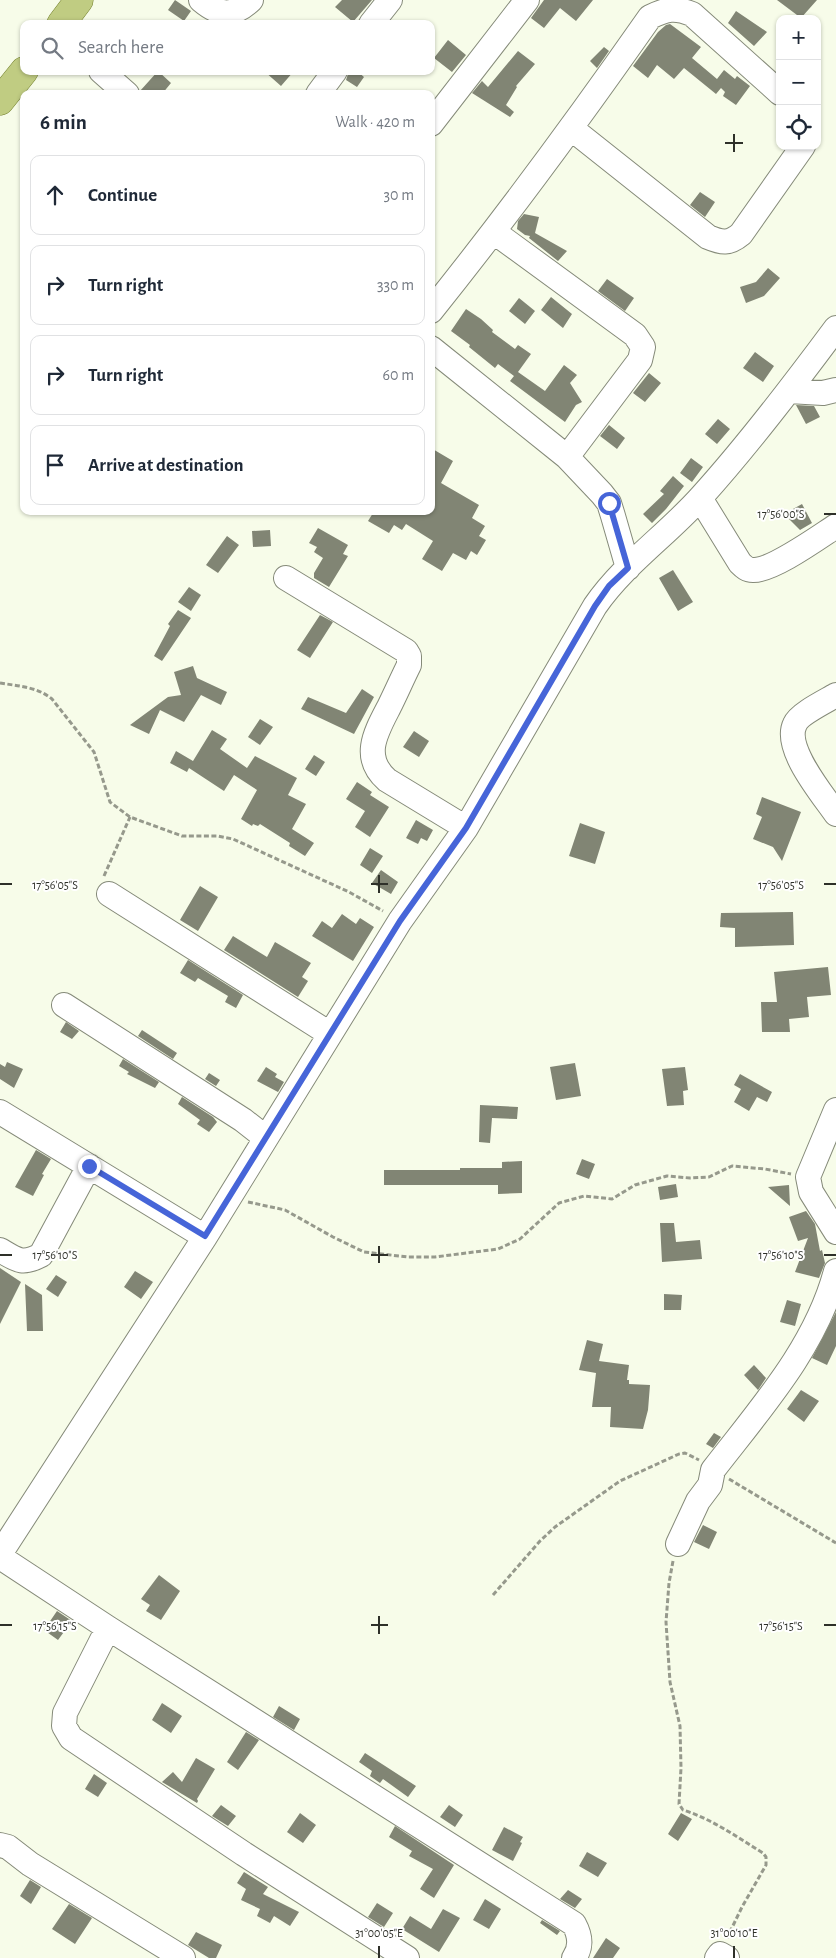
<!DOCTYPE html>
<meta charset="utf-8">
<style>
:root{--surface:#fff;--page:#f2f2f3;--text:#1f2937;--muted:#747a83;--line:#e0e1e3}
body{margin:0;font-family:"Alegreya Sans",sans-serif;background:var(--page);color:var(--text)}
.controls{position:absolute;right:15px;top:15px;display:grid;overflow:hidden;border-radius:10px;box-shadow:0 1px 4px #0004}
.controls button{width:45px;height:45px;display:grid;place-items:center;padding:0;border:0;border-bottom:1px solid var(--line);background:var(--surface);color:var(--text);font:25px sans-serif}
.stop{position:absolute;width:15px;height:15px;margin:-11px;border:4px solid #4665d8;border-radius:50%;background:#fff}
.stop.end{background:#4665d8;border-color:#fff;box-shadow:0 1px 5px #0008}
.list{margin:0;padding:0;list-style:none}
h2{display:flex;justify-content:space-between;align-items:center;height:65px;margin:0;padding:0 20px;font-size:21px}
h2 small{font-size:16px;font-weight:400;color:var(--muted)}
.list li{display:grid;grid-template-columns:32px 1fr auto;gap:15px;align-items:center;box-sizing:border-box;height:80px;margin:0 10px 10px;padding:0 10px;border:1px solid var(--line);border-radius:10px}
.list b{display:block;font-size:19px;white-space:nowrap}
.list em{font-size:16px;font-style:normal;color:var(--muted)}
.icon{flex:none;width:28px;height:28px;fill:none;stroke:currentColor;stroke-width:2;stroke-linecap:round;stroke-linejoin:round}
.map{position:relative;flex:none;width:836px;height:1958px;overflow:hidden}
.search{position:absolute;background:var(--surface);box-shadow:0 1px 4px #0004;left:20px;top:20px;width:415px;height:55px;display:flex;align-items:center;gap:12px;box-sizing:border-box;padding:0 18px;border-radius:10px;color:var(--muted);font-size:19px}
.panel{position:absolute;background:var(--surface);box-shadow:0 1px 4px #0004;left:20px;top:90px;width:415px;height:425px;border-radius:10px}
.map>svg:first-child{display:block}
</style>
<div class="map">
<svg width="836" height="1958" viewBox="0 0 836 1958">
<rect width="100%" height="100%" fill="#f7fce9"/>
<!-- building -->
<path fill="#818574" d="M175 0 191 11 184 21 168 10Z
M342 0H372L353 22 335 7Z
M544 0H593L576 21 560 8 544 28 531 18Z
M777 0H817L801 18Z
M736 11 767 32 754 46 728 23Z
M670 24 701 47 692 58 717 79 724 70 735 79 737 76 750 86 736 105 723 96 725 92 721 88 716 94 684 68 674 79 657 65 648 78 633 66 658 32 666 25Z
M448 40 466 55 452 72 434 58Z
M604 47 609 51 597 68 590 61Z
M518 51 535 64 516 86 517 87 506 105 514 112 510 117 472 93 482 81 488 87Z
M158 71 171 83 162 94H140V91Z
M264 71H294L281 86Z
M349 71H357L364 77 357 87 346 80Z
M700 192 715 202 705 217 690 205Z
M524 214 539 217 535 233 567 251 558 261 529 238 530 236 525 235 517 229 518 221Z
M768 268 780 278 764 296 746 303 740 287 756 282Z
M607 279 634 298 625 311 598 291Z
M551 297 572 314 563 328 541 310Z
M519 298 535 311 525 324 509 311Z
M466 309 481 319 493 330 492 332 515 349 518 345 531 354 518 372 545 391 564 365 577 375 570 383 582 402 576 405 565 422 510 381 514 376 498 364 495 368 469 347 470 345 451 331Z
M755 352 774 366 763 382 743 368Z
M649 373 661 383 645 402 633 393Z
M796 405 814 406 820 417 806 424Z
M718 419 730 429 717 444 705 434Z
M609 425 625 438 617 449 600 436Z
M431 448 453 461 441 483 479 505 472 518 485 526 479 536 486 540 477 555 471 551 466 560 453 553 442 571 422 559 433 541 406 524 402 530 394 525 389 533 368 521 373 513 370 511H431Z
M691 458 703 467 692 482 680 473Z
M673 476 684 486 666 509 652 523 643 514 664 494 660 491Z
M802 504 812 523 800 530 784 514Z
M318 528 348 545 343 554 348 556 329 587 314 578V573L323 558 314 552 317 547 309 543Z
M270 530 271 546 253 547 252 531Z
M227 536 239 545 218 573 206 565Z
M673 570 693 602 678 611 659 578Z
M189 587 201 595 191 611 178 602Z
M178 610 191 618 162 661 154 656 170 626 168 624Z
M320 615 333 622 310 658 297 650Z
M193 666 197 678 227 692 221 705 201 695 184 722 160 710 149 734 130 725 168 697 181 695 174 672Z
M362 689 374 697 354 734 301 709 308 697 346 713Z
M260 719 273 727 260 745 248 737Z
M212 730 227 739 220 749 247 768 255 756 297 778 288 795 306 804 292 829 314 843 305 856 289 846 290 843 260 824 258 826 253 824 252 826 241 819 257 790 234 775 224 791 189 768 187 772 170 763 176 751 193 761Z
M414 731 429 741 419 757 403 747Z
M314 755 325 762 316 776 305 769Z
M357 782 372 792 370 795 389 807 370 837 355 827 365 811 346 799Z
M762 797 801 812 782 861 773 847 753 839 762 817 756 814Z
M416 820 433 830 427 841 421 838 418 844 406 838Z
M580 823 605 832 595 864 569 856Z
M370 848 383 856 372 873 360 865Z
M381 870 398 882 391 894 372 883Z
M200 886 218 897 198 931 180 920Z
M793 912 794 945 735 947V928L720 927 721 913Z
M342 914 356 924 360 918 374 927 353 961 312 936 322 921 332 928Z
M233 936 267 957 275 942 311 963 302 977 308 981 298 997 224 950Z
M188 960 243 995 236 1008 225 1002 228 996 198 978 195 982 180 973Z
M828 967 831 995 807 997 809 1017 789 1019 790 1032H762L761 1002H777L774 972Z
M66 1022 79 1031 72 1039 60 1032Z
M142 1030 177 1053 173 1059 138 1036Z
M123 1059 159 1082 155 1088 127 1074 129 1072 119 1066Z
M7 1062 23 1069 14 1088 0 1079V1064L5 1067Z
M575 1063 581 1096 556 1100 550 1067Z
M266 1067 277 1074 275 1077 284 1082 278 1092 257 1081Z
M685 1067 688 1090 683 1091 684 1105 667 1106 662 1069Z
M209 1073 220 1080 216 1086 205 1079Z
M740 1074 772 1092 767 1102 757 1097 749 1111 734 1102 741 1089 734 1085Z
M182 1097 213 1117 217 1122 209 1132 197 1124 200 1120 178 1104Z
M480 1105 518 1107 517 1119 492 1118 490 1143 479 1142Z
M36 1150 51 1159 42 1174 44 1175 33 1196 15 1187Z
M582 1159 595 1164 589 1179 576 1174Z
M522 1161V1193L498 1194V1185H384V1170H460V1168H502V1162Z
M676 1184 678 1197 660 1200 658 1187Z
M789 1185 790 1206 768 1187Z
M806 1211 815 1224 820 1251 822 1250 825 1263 819 1278 795 1272 808 1238 798 1241 789 1217Z
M660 1223H674L676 1242 700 1240 702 1259 662 1262Z
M0 1268 21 1282 0 1324Z
M135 1271 153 1282 141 1299 124 1287Z
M56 1275 67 1282 58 1297 46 1289Z
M25 1284 42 1295 43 1331H27Z
M664 1294 682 1295 681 1310H664Z
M787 1300 801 1304 795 1326 780 1322Z
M836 1312V1346L827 1365 812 1358Z
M587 1340 603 1344 599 1361 629 1365 627 1380H629V1384L650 1385 648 1410 643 1429 610 1427 611 1407H592L596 1373 579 1370Z
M754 1365 766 1378 758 1390 744 1375Z
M801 1390 819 1401 804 1422 787 1409Z
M714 1433 721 1437 713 1448 706 1444Z
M703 1525 717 1532 709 1549 694 1542Z
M159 1575 180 1591 161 1620 146 1611 150 1605 141 1599Z
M57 1611 72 1621 58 1640 44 1630Z
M162 1703 182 1716 171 1733 152 1720Z
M279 1706 300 1719 294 1730 273 1717Z
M246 1732 259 1740 238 1770 227 1762Z
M365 1753 416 1786 408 1797 383 1779 380 1783 370 1776 372 1771 359 1762Z
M196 1758 215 1769 197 1799 198 1801 197 1803 162 1782 173 1772 182 1782Z
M94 1774 107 1783 98 1797 85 1789Z
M221 1805 236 1816 228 1826 212 1816Z
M449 1805 463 1815 455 1827 440 1817Z
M300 1813 316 1825 303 1843 287 1832Z
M681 1813 692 1819 678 1841 668 1834Z
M395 1826 454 1865 434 1898 420 1889 433 1869 409 1856 412 1851 389 1837Z
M504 1827 523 1837 520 1842 522 1843 513 1861 492 1850Z
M587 1852 607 1863 598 1877 579 1866Z
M244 1872 268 1887 263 1894 299 1912 290 1926 274 1916 270 1923 257 1916 260 1909 241 1900 246 1889 237 1883Z
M30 1880 41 1887 31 1904 20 1896Z
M568 1890 582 1899 575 1908 560 1899Z
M485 1899 501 1909 489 1929 473 1920Z
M377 1903 393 1913 384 1927 368 1917Z
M69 1904 92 1918 75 1944 52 1929Z
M443 1909 460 1918 439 1952 402 1929 410 1916 431 1929Z
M542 1920 560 1931 557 1935 540 1923Z
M196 1932 222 1945 216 1958H209L188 1945Z
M606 1938 620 1948 613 1958H593Z"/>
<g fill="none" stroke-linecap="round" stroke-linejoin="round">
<!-- minor casing -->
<g stroke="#858a79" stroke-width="26">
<path id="minor" d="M201 0C220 16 233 17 251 0
M371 24 390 0
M101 71 127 94
M318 94 335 71
M431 124 527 0
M572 129 708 237C722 243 729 244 741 234L803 146
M494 232 635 335 643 347 640 360 567 457
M431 311C508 215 580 117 650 17 667 9 674 7 692 14L780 93
M431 348 567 457 602 494 609 503 613 516 628 568
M789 391 823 393 836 390
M700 498 740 563C744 567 747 570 753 570 772 571 819 537 836 526
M286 578 406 651 409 656V665C402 679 396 693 389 707 376 732 361 757 387 780L466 828
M836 695C826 701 799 714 795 724 783 748 823 795 836 814
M109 894 330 1034
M64 1005 243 1120 266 1138
M836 1110 808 1177 811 1192 836 1232
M0 1112 205 1237
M0 1250C17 1260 22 1265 41 1255L89 1166
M678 1544 698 1501 710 1485 713 1470C760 1409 816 1347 836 1271
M0 1554 205 1237 400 921 466 828 595 606C624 564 667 535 701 497 749 444 793 386 836 328
M0 1557 108 1628 574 1924C580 1935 582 1947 574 1958
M108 1628 65 1713 64 1726 71 1738 244 1854 407 1958
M0 1845 8 1847 30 1864 183 1958
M717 1958 720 1954 727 1958"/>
</g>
<!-- major casing -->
<g stroke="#727f2d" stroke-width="29">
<path id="major" d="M61 24 79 0
M0 101 24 71"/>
</g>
<!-- path -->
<path stroke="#96998c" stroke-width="3" stroke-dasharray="5 2.5" stroke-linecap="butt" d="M0 683C18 686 38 687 52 699L94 752 110 802 130 817 182 836H217L233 839 349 892 383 911
M104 876 130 817
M248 1202 285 1210 333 1237 364 1252 408 1257H435L498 1249 520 1239 559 1203 584 1196 612 1199 635 1185 667 1176 690 1178 709 1177 732 1166 765 1169 791 1174
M729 1479 836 1543
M673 1561 669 1583 666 1622 670 1682 680 1726 681 1768 679 1804 683 1810C712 1819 737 1837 763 1853L766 1857V1865L742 1907 727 1938
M493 1595 540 1541 555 1527 620 1481 679 1454 685 1453 699 1460"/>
<!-- minor -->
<use href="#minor" stroke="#fff" stroke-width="24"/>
<!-- major -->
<use href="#major" stroke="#c0cc82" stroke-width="28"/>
</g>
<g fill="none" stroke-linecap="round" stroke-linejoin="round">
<!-- route -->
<path stroke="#4665d8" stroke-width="6" d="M89 1166 205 1236 400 921 466 828 595 606 609 586 628 568 609 503"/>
</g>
<!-- ticks -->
<path fill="none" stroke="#2e3029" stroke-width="2" d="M734 134V152M725 143H743M824 514H836M379 875V893M0 884H12M371 884H388M824 884H836M379 1246V1263M0 1255H12M371 1255H388M824 1255H836M379 1616V1634M0 1625H12M371 1625H388M824 1625H836M379 1946V1958M734 1946V1958"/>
<g font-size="12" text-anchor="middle" fill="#2e3029" stroke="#fff" stroke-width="4" stroke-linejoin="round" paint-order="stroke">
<text x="781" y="518">17°56'00"S</text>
<text x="55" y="889">17°56'05"S</text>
<text x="781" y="889">17°56'05"S</text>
<text x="55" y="1259">17°56'10"S</text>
<text x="781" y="1259">17°56'10"S</text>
<text x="55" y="1630">17°56'15"S</text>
<text x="781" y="1630">17°56'15"S</text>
<text x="379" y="1937">31°00'05"E</text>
<text x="734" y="1937">31°00'10"E</text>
</g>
</svg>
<div class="controls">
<button>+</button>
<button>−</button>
<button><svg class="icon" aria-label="locate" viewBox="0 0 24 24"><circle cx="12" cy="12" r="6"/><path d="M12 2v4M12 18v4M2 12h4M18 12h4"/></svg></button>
</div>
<div class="stop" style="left:609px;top:503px"></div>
<div class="stop end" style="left:89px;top:1166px"></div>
<div class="search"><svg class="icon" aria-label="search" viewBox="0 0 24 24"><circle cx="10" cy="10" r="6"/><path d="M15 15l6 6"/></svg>Search here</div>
<section class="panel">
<h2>6 min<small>Walk · 420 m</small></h2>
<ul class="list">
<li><svg class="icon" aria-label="ahead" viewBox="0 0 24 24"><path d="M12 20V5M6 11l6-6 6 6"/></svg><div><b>Continue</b></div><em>30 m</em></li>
<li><svg class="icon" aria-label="right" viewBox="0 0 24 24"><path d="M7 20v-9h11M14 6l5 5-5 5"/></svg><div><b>Turn right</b></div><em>330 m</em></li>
<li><svg class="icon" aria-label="right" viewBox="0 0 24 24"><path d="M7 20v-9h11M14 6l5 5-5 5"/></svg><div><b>Turn right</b></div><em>60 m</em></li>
<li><svg class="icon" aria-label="arrive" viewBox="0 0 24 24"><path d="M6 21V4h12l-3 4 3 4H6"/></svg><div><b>Arrive at destination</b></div></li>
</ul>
</section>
</div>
